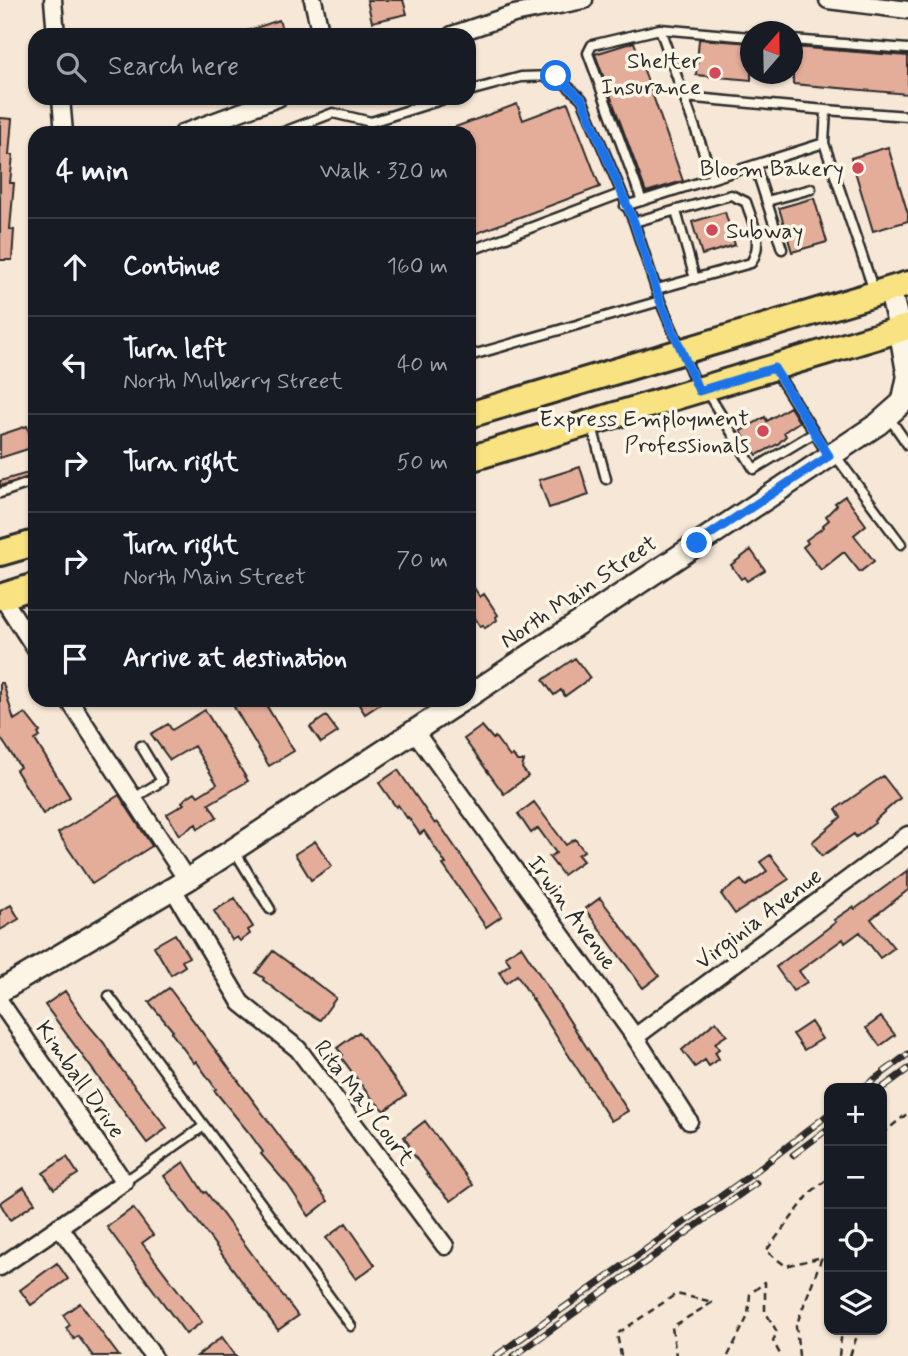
<!DOCTYPE html>
<meta charset="utf-8">
<style>
:root{--surface:#171b24;--page:#20242c;--text:#f1f3f6;--muted:#9ea1a6;--line:#363941}
body{margin:0;font-family:Mynerve,sans-serif;background:var(--page);color:var(--text)}
.controls{position:absolute;right:21px;bottom:21px;display:grid;overflow:hidden;border-radius:14px;box-shadow:0 2px 5px #0004}
.controls button{width:63px;height:63px;display:grid;place-items:center;padding:0;border:0;border-bottom:2px solid var(--line);background:var(--surface);color:var(--text);font:35px sans-serif}
.compass{position:absolute;left:740px;top:21px;width:63px;height:63px;border-radius:50%;background:var(--surface);box-shadow:0 2px 5px #0004;rotate:20deg}
.stop{position:absolute;width:21px;height:21px;margin:-16px;border:5px solid #1a73e8;border-radius:50%;background:#fff}
.stop.end{background:#1a73e8;border-color:#fff;box-shadow:0 2px 7px #0008}
.list{margin:0;padding:0;list-style:none}
h2{display:flex;justify-content:space-between;align-items:center;height:91px;margin:0;padding:0 28px;font-size:30px}
h2 small{font-size:23px;font-weight:400;color:var(--muted)}
.list li{display:grid;grid-template-columns:46px 1fr auto;gap:21px;align-items:center;box-sizing:border-box;height:98px;padding:0 28px;border-top:2px solid var(--line)}
.list b{display:block;font-size:26px;white-space:nowrap}
.list p{margin:0;font-size:23px;white-space:nowrap;color:var(--muted)}
.list em{font-size:23px;font-style:normal;color:var(--muted)}
.icon{flex:none;width:38px;height:38px;fill:none;stroke:currentColor;stroke-width:2;stroke-linecap:round;stroke-linejoin:round}
.map{position:relative;flex:none;width:908px;height:1356px;overflow:hidden}
.search{position:absolute;background:var(--surface);box-shadow:0 2px 5px #0004;left:28px;top:28px;width:448px;height:77px;display:flex;align-items:center;gap:18px;box-sizing:border-box;padding:0 24px;border-radius:21px;color:var(--muted);font-size:26px}
.panel{position:absolute;background:var(--surface);box-shadow:0 2px 5px #0004;left:28px;top:126px;width:448px;height:581px;border-radius:21px}
.map>svg:first-child{display:block}
</style>
<div class="map">
<svg width="908" height="1356" viewBox="0 0 908 1356">
<rect width="100%" height="100%" fill="#f7e7d6"/>
<filter id="ink" filterUnits="userSpaceOnUse"><feTurbulence type="fractalNoise" baseFrequency=".0143" numOctaves="2"/><feDisplacementMap in="SourceGraphic" scale="14" xChannelSelector="R" yChannelSelector="G"/><feConvolveMatrix kernelMatrix="1 2 1 2 8 2 1 2 1" color-interpolation-filters="sRGB"/></filter>
<g filter="url(#ink)">
<!-- building -->
<path fill="#e4ad9a" stroke="#2b2b2b" stroke-width="2" d="M367 0H403L407 14 372 22Z
M279 20 284 35H241V33Z
M699 39 751 43V80L696 75Z
M634 42 683 181 646 192 595 54Z
M793 47 908 56V94L793 84Z
M568 103 600 187 469 236V133L442 132 517 104 523 120Z
M0 118 12 119 9 155H8H13L10 183H14L10 229 14 230 12 260H0Z
M888 147 908 214V221L873 231 851 158Z
M814 198 827 242 792 252 779 208Z
M725 212 735 245 702 255 692 222Z
M790 407 799 422 784 432 786 436 778 444 757 455 754 451 752 452 741 431 765 417 767 421Z
M27 426 34 447 0 458V435Z
M580 467 589 495 549 508 539 480Z
M35 471V475L0 486V481Z
M845 496 866 525 854 535 874 561 860 572 844 552 821 570 803 547 808 543 806 540 824 527 823 525 829 520 826 516 837 505 835 503Z
M751 550 765 570 747 581 744 577 741 579 731 565Z
M469 580 480 597 484 594 498 615 496 617 497 620 485 628 483 625 480 626 469 608Z
M575 658 590 678 565 696 561 690 554 695 543 680Z
M0 683H3L14 720 25 713 40 732 38 734 40 737 35 740 70 797 43 814 16 770 20 767 0 737Z
M246 700H263L294 751 269 766 234 707Z
M356 700H386L365 714Z
M205 710 248 781 209 804 217 817 198 829 196 824 179 835 167 814 184 804 182 802 186 798 195 792 198 796 217 784 194 746 170 760 151 734 168 724 172 730Z
M326 716 338 732 321 743 310 727Z
M482 726 493 739 495 737 510 757 513 755 517 761H524L522 768 528 776 504 794 464 739Z
M398 770 435 824 437 822 442 828 502 916 486 927 443 865 446 864 424 831 420 834 408 817 407 818 398 805 396 807 379 783Z
M883 776 900 798 874 821 875 823 856 837 854 834 822 856 812 842 841 817 836 809Z
M119 795 152 846 92 884 58 833Z
M534 802 566 845 575 839 584 851 578 855 583 861 563 875 549 857 556 853 538 828 531 833 518 814Z
M315 841 332 866 311 880 295 854Z
M770 855 789 879 735 914 721 894 741 880 746 886 767 871 760 862Z
M908 870V890L871 919 894 948 880 958 860 932 845 943 843 939 799 971 807 982 793 991 776 967 836 922 834 920 853 907 855 909Z
M235 898 253 927 248 930 250 934 240 941 237 937 232 940 214 911Z
M600 898 659 976 643 988 585 909Z
M11 905 19 919 0 930V911Z
M175 934 189 957 182 961 185 966 171 975 154 946Z
M521 946 628 1111 611 1121 517 975 506 983 499 972 510 964 505 956Z
M273 951 336 998 320 1020 299 1008 263 980 264 978 256 973Z
M169 988 328 1201 309 1216 288 1185 261 1154 263 1152 250 1134 214 1090 216 1089 196 1061 194 1063 171 1032 173 1031 149 1002Z
M65 991 86 1022 104 1043 115 1061 167 1128 147 1143 45 1005Z
M881 1017 895 1035 880 1046 866 1028Z
M716 1021 727 1035 715 1043 719 1049 715 1052 719 1059 709 1066 705 1060 695 1067 682 1050Z
M811 1022 822 1039 804 1050 793 1034Z
M359 1032 406 1095 384 1111 368 1094 341 1057 343 1055 337 1048Z
M425 1121 473 1185 451 1201 435 1184 407 1146 409 1145 404 1137Z
M67 1157 78 1174 54 1189 43 1173Z
M184 1162 204 1193 206 1192 298 1316 278 1330 164 1176Z
M24 1187 35 1203 10 1220 0 1203Z
M133 1208 153 1235 142 1243 202 1322 186 1334 107 1227Z
M346 1223 375 1265 356 1279 326 1238Z
M57 1263 68 1279 31 1305 20 1290Z
M80 1303 107 1340 119 1356H93L78 1336 74 1339 66 1328 70 1325 63 1315Z
M222 1337 236 1356H197Z"/>
<g fill="none" stroke-linecap="round" stroke-linejoin="round">
<!-- lane casing -->
<g stroke="#2b2b2b" stroke-width="13">
<path id="lane" d="M660 29 684 97 826 110
M792 40 908 49
M469 91 521 77 556 76 582 99 634 222 660 301 698 388
M684 97 713 178
M281 133 333 113 371 122 447 98
M824 143 826 110 908 116
M755 165 782 249
M642 201 588 53 592 45 660 29 750 37
M767 201 811 189
M625 206 824 143 874 291
M676 211 695 279
M634 222 731 195 746 202C753 224 764 242 751 263L657 289
M469 251 620 194
M469 356 660 301
M774 369 829 456
M707 392 754 469 814 433
M888 416 908 445
M592 426 606 479
M835 455 901 544
M0 493 35 481
M134 798 162 781 141 746
M234 850 270 909
M109 996 351 1326
M124 1182 204 1126"/>
</g>
<!-- street casing -->
<g stroke="#2b2b2b" stroke-width="21">
<path id="street" d="M53 0 56 35
M313 0 321 35
M828 0 908 10
M452 35 514 14 584 0
M61 98 64 133
M183 133 278 98
M0 594 35 648
M69 700 187 880
M415 732 635 1037 689 1121
M173 889 241 1003 298 1049 445 1246
M0 1002 124 1182 0 1267
M635 1037 908 835
M59 1226 153 1356"/>
</g>
<!-- secondary casing -->
<g stroke="#2b2b2b" stroke-width="26">
<path id="secondary" d="M890 290 900 330 908 375
M469 696 878 424 903 402 908 378
M0 991 187 880 462 700"/>
</g>
<!-- primary casing -->
<g stroke="#2b2b2b" stroke-width="30">
<path id="primary" d="M469 415 908 284
M469 459 908 327
M0 553 35 543
M0 597 35 586"/>
</g>
<!-- path -->
<path stroke="#2b2b2b" stroke-width="2.5" stroke-dasharray="7 5" stroke-linecap="butt" d="M882 1134 908 1113
M621 1356 617 1334 676 1294 713 1302 672 1327 676 1356
M728 1356 748 1316 750 1294 765 1282V1311L777 1332 773 1341 781 1356
M799 1356 796 1326 822 1257 786 1266 766 1251 811 1192 829 1178
M839 1356 842 1330
M850 1356 859 1330"/>
<!-- lane -->
<use href="#lane" stroke="#fcf5e5" stroke-width="8"/>
<!-- street -->
<use href="#street" stroke="#fcf5e5" stroke-width="16"/>
<!-- secondary -->
<use href="#secondary" stroke="#fcf5e5" stroke-width="21"/>
<!-- primary -->
<use href="#primary" stroke="#f8e281" stroke-width="24"/>
<!-- rail casing -->
<g stroke="#2b2b2b" stroke-width="7">
<path id="rail" d="M863 1088 908 1054
M882 1088 908 1069
M793 1155 829 1128
M496 1356 752 1174 829 1114
M514 1356 756 1183"/>
</g>
<!-- rail -->
<use href="#rail" stroke="#fcf5e5" stroke-width="4.5" stroke-dasharray="13" stroke-linecap="butt"/>
</g>
</g>
<g fill="none" stroke-linecap="round" stroke-linejoin="round" filter="url(#ink)">
<!-- route -->
<path stroke="#1a73e8" stroke-width="9" d="M556 76 582 99 634 222 660 301 699 391 774 368 829 456 697 543"/>
</g>
<!-- markers -->
<g fill="#d1495b" stroke="#fcf5e5" stroke-width="2.5">
<circle cx="715" cy="73" r="7"/>
<circle cx="858" cy="168" r="7"/>
<circle cx="712" cy="230" r="7"/>
<circle cx="763" cy="431" r="7"/>
</g>
<g text-anchor="middle" stroke-width="7" stroke-linejoin="round" paint-order="stroke">
<!-- poi labels -->
<g font-size="23" fill="#2b2b2b" stroke="#fcf5e5" text-anchor="end">
<text x="701" y="68">Shelter<tspan x="701" dy="26">Insurance</tspan></text>
<text x="844" y="176">Bloom Bakery</text>
<text x="726" y="238" text-anchor="start">Subway</text>
<text x="749" y="426">Express Employment<tspan x="749" dy="26">Professionals</tspan></text>
</g>
<!-- street labels -->
<g font-size="23" fill="#2b2b2b" stroke="#fcf5e5">
<text transform="translate(578 591) rotate(-34)" y="8">North Main Street</text>
<text transform="translate(573 912) rotate(54)" y="8">Irwin Avenue</text>
<text transform="translate(758 918) rotate(-37)" y="8">Virginia Avenue</text>
<text transform="translate(81 1079) rotate(55)" y="8">Kimball Drive</text>
<text transform="translate(365 1102) rotate(53)" y="8">Rita May Court</text>
</g>
</g>
</svg>
<div class="controls">
<button>+</button>
<button>−</button>
<button><svg class="icon" aria-label="locate" viewBox="0 0 24 24"><circle cx="12" cy="12" r="6"/><path d="M12 2v4M12 18v4M2 12h4M18 12h4"/></svg></button>
<button><svg class="icon" aria-label="layers" viewBox="0 0 24 24"><path d="M12 4l9 5-9 5-9-5zM3 14l9 5 9-5"/></svg></button>
</div>
<svg class="compass" viewBox="-18 -18 36 36"><path d="M0-13l5 13h-10z" fill="#e53935"/><path d="M0 13l5-13h-10z" fill="#9ea1a6"/></svg>
<div class="stop" style="left:556px;top:76px"></div>
<div class="stop end" style="left:697px;top:543px"></div>
<div class="search"><svg class="icon" aria-label="search" viewBox="0 0 24 24"><circle cx="10" cy="10" r="6"/><path d="M15 15l6 6"/></svg>Search here</div>
<section class="panel">
<h2>4 min<small>Walk · 320 m</small></h2>
<ul class="list">
<li><svg class="icon" aria-label="ahead" viewBox="0 0 24 24"><path d="M12 20V5M6 11l6-6 6 6"/></svg><div><b>Continue</b></div><em>160 m</em></li>
<li><svg class="icon" aria-label="left" viewBox="0 0 24 24"><path d="M17 20v-9H6M10 6l-5 5 5 5"/></svg><div><b>Turn left</b><p>North Mulberry Street</p></div><em>40 m</em></li>
<li><svg class="icon" aria-label="right" viewBox="0 0 24 24"><path d="M7 20v-9h11M14 6l5 5-5 5"/></svg><div><b>Turn right</b></div><em>50 m</em></li>
<li><svg class="icon" aria-label="right" viewBox="0 0 24 24"><path d="M7 20v-9h11M14 6l5 5-5 5"/></svg><div><b>Turn right</b><p>North Main Street</p></div><em>70 m</em></li>
<li><svg class="icon" aria-label="arrive" viewBox="0 0 24 24"><path d="M6 21V4h12l-3 4 3 4H6"/></svg><div><b>Arrive at destination</b></div></li>
</ul>
</section>
</div>
